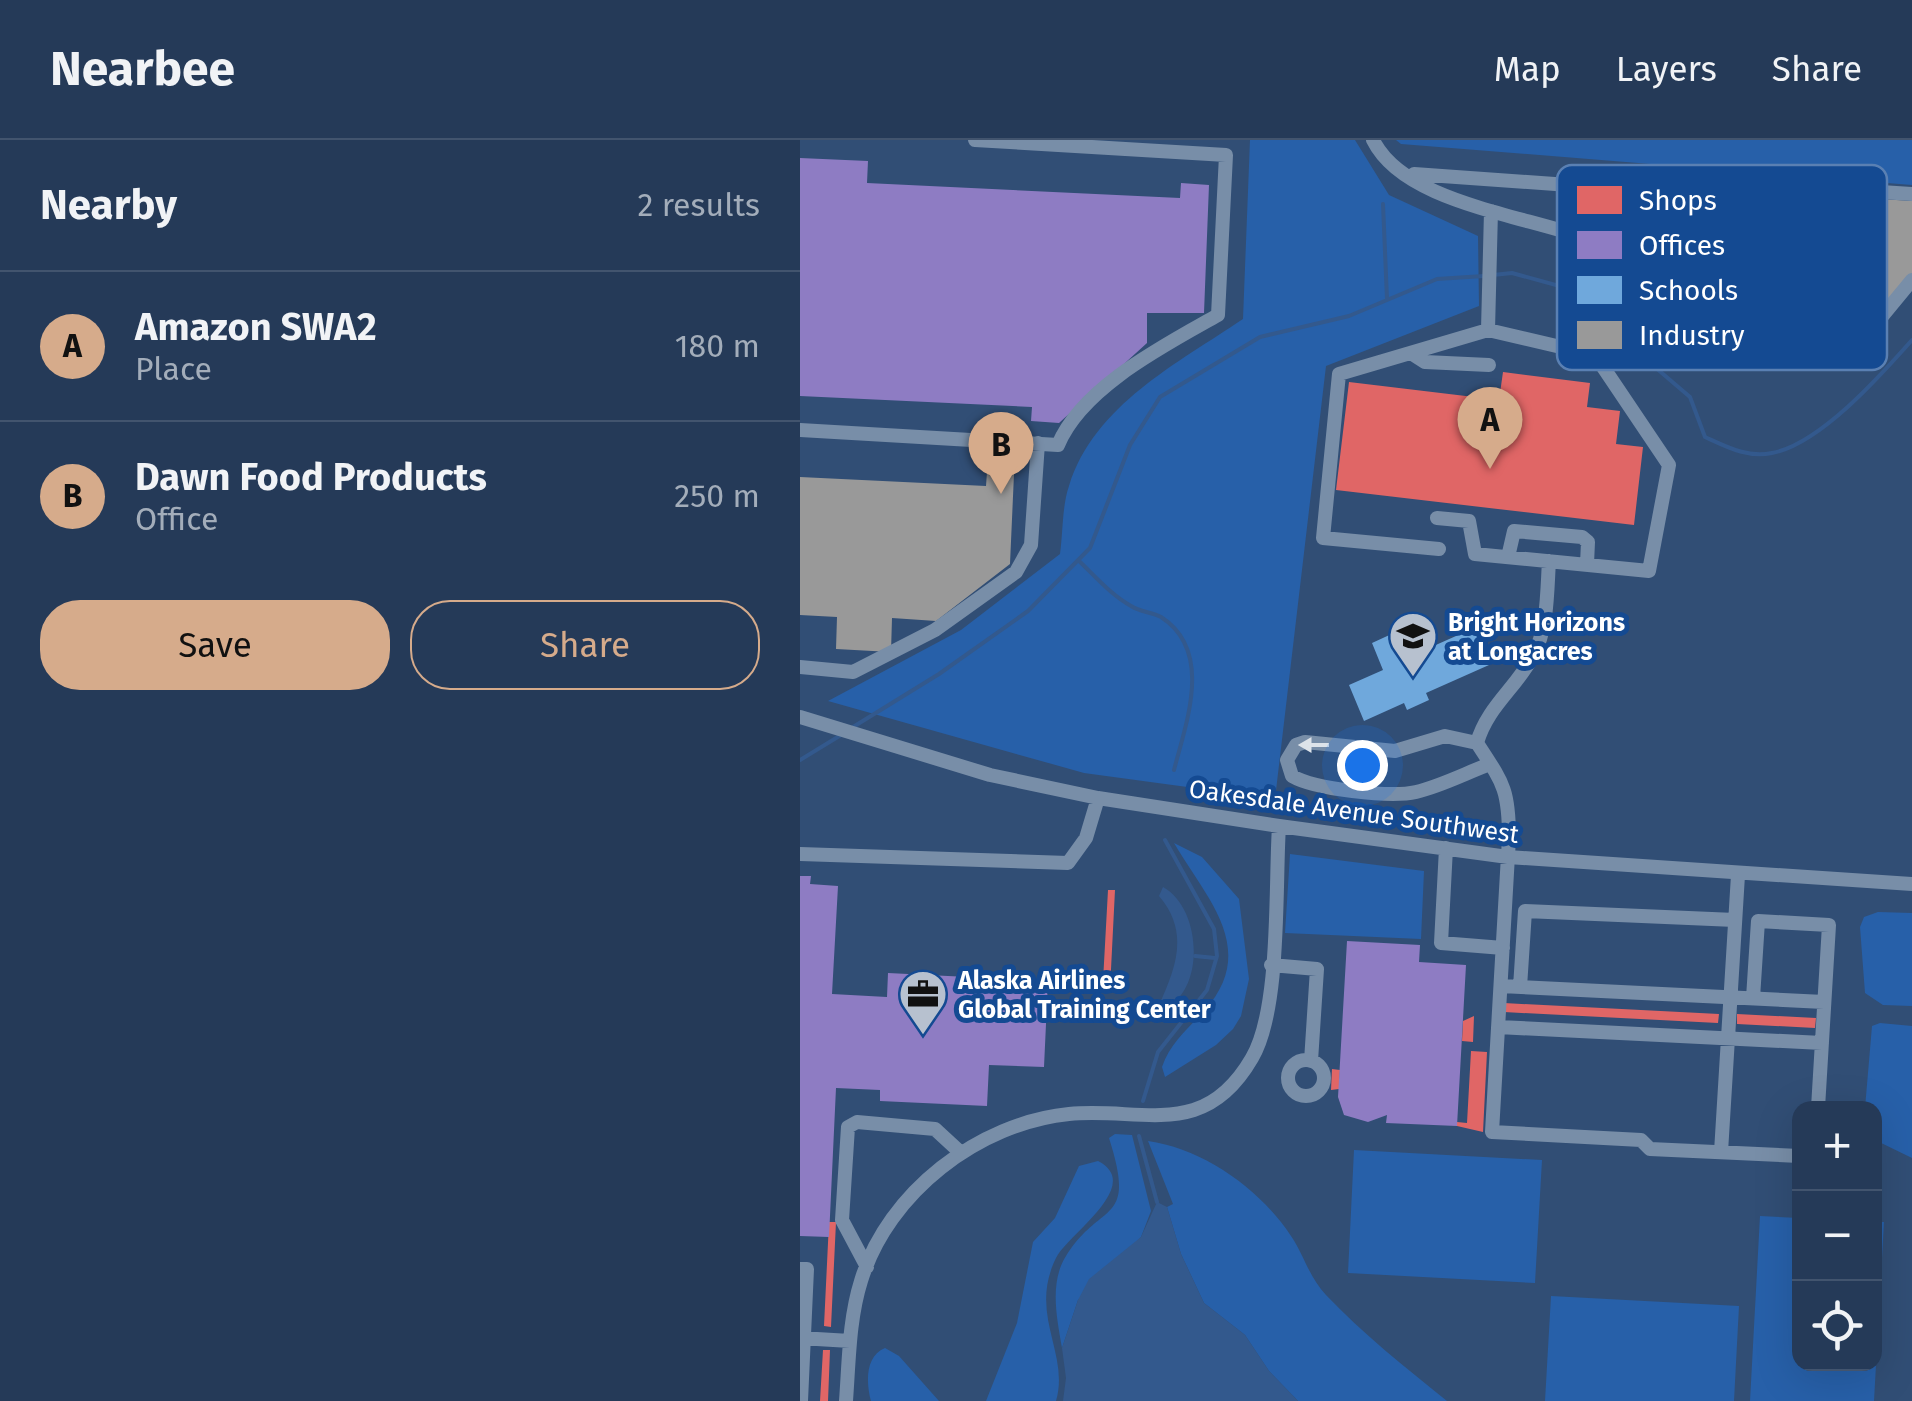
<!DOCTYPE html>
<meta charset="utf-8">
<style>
:root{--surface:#253a58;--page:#2d415e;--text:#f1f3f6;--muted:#a3adba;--line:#42546e;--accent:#d6ab8b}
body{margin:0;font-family:"Fira Sans",sans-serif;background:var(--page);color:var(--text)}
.controls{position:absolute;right:30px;bottom:30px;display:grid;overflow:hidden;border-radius:20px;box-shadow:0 10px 40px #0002}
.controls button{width:90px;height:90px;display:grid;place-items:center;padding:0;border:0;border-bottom:2px solid var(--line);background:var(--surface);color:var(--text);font:50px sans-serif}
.you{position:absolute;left:562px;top:625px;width:35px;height:35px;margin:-25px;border:8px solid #fff;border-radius:50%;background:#1a73e8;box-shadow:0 0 0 15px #1a73e833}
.badge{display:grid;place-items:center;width:65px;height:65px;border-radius:50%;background:var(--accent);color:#111;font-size:32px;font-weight:700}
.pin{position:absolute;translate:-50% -82px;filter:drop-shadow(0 2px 5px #0008)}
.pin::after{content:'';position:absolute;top:52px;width:35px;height:30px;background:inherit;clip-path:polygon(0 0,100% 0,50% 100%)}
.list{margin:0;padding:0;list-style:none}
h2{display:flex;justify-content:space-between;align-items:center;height:130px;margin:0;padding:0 40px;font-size:42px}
h2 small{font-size:32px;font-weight:400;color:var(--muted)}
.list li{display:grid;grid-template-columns:65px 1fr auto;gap:30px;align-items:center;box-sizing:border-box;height:150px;padding:0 40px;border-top:2px solid var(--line)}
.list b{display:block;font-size:38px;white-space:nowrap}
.list p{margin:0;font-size:32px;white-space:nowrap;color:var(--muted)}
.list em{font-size:32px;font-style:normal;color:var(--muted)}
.actions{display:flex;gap:20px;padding:30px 40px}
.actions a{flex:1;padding:22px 0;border:2px solid var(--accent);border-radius:40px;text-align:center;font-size:35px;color:var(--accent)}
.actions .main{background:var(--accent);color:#111}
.icon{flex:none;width:55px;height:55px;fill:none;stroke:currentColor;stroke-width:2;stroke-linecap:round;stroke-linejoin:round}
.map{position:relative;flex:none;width:1112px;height:1261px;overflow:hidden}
header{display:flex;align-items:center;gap:60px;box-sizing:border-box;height:140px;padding:0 50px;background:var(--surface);border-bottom:2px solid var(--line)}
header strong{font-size:48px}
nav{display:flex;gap:55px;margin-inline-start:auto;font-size:35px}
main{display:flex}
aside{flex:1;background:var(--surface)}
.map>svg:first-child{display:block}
</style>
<header>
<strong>Nearbee</strong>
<nav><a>Map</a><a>Layers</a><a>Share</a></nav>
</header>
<main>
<aside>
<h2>Nearby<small>2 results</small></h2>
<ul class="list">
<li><span class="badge">A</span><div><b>Amazon SWA2</b><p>Place</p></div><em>180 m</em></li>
<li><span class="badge">B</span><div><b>Dawn Food Products</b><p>Office</p></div><em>250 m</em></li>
</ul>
<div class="actions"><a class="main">Save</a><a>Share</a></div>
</aside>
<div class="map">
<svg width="1112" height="1261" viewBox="0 0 1112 1261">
<rect width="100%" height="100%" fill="#314e75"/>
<!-- green -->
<path fill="#2760a9" d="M450 0H555L589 55 678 96 679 166 526 226 475 659 284 633 28 561 161 490 260 414C263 393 262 366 269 346 294 265 378 223 443 179Z
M596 0H1112V45L601 4Z
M374 703 402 717 439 759 449 839 441 876 433 889 416 905 365 937 362 927C370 903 388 889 404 871 460 809 406 758 374 703Z
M490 714 624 731 621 799 485 793Z
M1078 772 1112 773V866L1083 865 1065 853 1060 787 1064 777Z
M1080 883 1112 886V1018L1075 1000 1074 968H1065L1072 886Z
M315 994 332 995 351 1071 341 1097 278 1160 262 1208C257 1179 249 1143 266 1116 301 1060 337 1086 309 998Z
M348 1001C404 1009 460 1049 491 1096 504 1115 509 1137 526 1155 562 1193 606 1228 647 1261H498L469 1231 445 1195 404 1163 381 1114 367 1067 373 1064Z
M554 1010 742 1020 735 1143 548 1133Z
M298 1021C345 1045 267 1095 256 1118 228 1175 270 1213 256 1261H186L217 1183 233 1102 255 1078 279 1026Z
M960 1076 999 1078V1224H1074L1075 1082H1084L1074 1261H950Z
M751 1156 939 1166 934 1261H745Z
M85 1208 99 1216 139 1261H71C66 1243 65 1216 85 1208Z"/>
<!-- water -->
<path fill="#33598d" d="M363 747C402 768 406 852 363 869L359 865C377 826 389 791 359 756Z
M357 1062 367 1067 381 1114 404 1163 445 1195 469 1231 498 1261H263L266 1238 262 1208 278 1160 289 1139 341 1097Z"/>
<!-- shops -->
<path fill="#e06666" d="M703 232 790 243 787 267 820 271 816 304 843 307 834 385 536 350 549 242 699 260Z
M308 750H315L310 849 250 846V838L303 841Z
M704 863 919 874 918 883 704 872Z
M937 874 1016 878 1015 888 937 884Z
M674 876 673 902 662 901 663 881Z
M671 911 687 912 683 992 657 986V982L667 983Z
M532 929 540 930 539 949 531 950Z
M29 1082H36L31 1187 24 1186Z
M23 1210H30L28 1261H20Z"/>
<!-- offices -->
<path fill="#8e7cc3" d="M0 18 68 21 67 43 380 58 381 43 409 45 404 173H347V203L259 283 231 281 232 267 0 256Z
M0 736H11L10 744 38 746 32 854 87 857 88 833 248 841 244 927 189 925 187 966 80 961V950L36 948 29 1097 0 1096Z
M547 801 620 805 619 822 666 825 657 986 586 983 587 975 568 982 544 975 538 957Z"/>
<!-- schools -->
<path fill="#6fa8dc" d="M609 486 620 512 674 488 689 525 626 553 629 560 607 570 604 563 564 581 549 545 583 530 572 503Z"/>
<!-- industry -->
<path fill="#999" d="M845 44 1112 61V133L1071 185 901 172 904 134 873 132 874 113 839 110Z
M187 332 214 334 210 424 136 481 92 478 91 512 36 509 37 477 0 475V337L186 346Z"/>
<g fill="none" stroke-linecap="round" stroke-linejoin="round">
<!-- stream -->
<path stroke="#33598d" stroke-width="4" d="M583 64 587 159
M693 135 712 133 814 161 852 191 856 228 890 257 905 297C927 307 947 318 972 313 1020 304 1081 235 1112 200
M278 420C295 436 311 455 331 466 340 472 352 472 361 477 414 511 386 583 374 630
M53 587 139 534 228 471 290 408 330 305 360 257 460 197 549 176 637 139 684 136
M0 620 41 595
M395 816 415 818
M343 961 358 912 407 850 417 816 414 789 365 700
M339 996 357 1062"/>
<!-- minor -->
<path stroke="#788ea8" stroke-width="14" d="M573 0C611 77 777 76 844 125 875 147 896 182 915 214L1046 220 1112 140
M614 34 810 48 807 106
M810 48 821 37 834 36 1112 54
M688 190 691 71
M611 213 625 222 689 225
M0 290 258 305C282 247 365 205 418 175L426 15 175 0
M637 378 669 381 675 414 849 431 869 325 795 215 688 190 539 234 523 398 639 409
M708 417 714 391 782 397 788 402 787 424
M0 527 53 532 135 490 216 432 231 405 238 303
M0 577 190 635 298 658 479 686 708 717 1112 744
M677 603C687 567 716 548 733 516 748 489 747 451 749 421
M690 624C666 633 641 646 616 652 590 658 514 649 492 636L487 620 496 605 505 602 595 611 645 596 677 603C703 643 709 649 709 698L692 992 841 1000 850 1009 999 1016
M646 708 641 803 703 808
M0 714 268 723 286 698 298 658
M471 825 517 829 511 921
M701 846 1024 862
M720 847 725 771 935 780
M953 858 958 781 1029 785 1018 968
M698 887 1022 903
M488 938a18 18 0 1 1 36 0a18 18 0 1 1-36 0Z
M921 1012 938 735
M67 1127 42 1080 48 987 57 982 135 989 161 1013
M0 1129H7L1 1261
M0 1198 50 1201
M46 1261C49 1221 49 1179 61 1141 88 1052 179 983 269 974 343 967 404 1001 452 918 481 869 475 745 479 686"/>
</g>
<!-- one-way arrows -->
<defs><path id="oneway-solid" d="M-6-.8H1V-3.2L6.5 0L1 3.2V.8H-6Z" transform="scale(2.5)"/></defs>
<use fill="#dde3e9" href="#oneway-solid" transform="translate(514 605) rotate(180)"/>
<!-- icons -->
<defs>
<g id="school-pin" transform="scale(2.5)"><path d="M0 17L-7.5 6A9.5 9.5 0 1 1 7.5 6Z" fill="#b7c1cf" stroke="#144a92"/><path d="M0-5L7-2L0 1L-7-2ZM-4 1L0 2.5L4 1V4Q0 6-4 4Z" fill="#111"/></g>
<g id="office-pin" transform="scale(2.5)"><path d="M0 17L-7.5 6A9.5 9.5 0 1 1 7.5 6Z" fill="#b7c1cf" stroke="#144a92"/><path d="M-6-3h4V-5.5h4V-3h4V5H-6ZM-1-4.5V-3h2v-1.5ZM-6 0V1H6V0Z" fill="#111"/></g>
</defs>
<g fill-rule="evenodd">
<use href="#school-pin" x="613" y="496"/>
<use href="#office-pin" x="123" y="854"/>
</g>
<g text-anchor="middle" stroke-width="10" stroke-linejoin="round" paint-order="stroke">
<!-- poi labels -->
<g font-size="25" font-weight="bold" fill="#fff" stroke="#144a92" text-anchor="start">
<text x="648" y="491">Bright Horizons<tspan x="648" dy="29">at Longacres</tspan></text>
<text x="158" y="849">Alaska Airlines<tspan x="158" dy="29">Global Training Center</tspan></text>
</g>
<!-- street labels -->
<g font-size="25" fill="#fff" stroke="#144a92">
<text transform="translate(554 671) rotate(8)" y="9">Oakesdale Avenue Southwest</text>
</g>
</g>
<!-- legend -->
<rect x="757" y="25" width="330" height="205" rx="15" fill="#144a92" stroke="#5a80b3" stroke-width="2.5"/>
<rect x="777" y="46" width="45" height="28" fill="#e06666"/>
<rect x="777" y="91" width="45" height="28" fill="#8e7cc3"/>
<rect x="777" y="136" width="45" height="28" fill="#6fa8dc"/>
<rect x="777" y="181" width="45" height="28" fill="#999"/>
<g font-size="28" fill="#fff">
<text x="839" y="70">Shops</text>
<text x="839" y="115">Offices</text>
<text x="839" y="160">Schools</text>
<text x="839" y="205">Industry</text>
</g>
</svg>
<div class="controls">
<button>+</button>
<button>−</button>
<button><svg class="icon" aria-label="locate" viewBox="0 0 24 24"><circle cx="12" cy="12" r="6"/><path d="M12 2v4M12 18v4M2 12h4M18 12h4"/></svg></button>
</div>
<div class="you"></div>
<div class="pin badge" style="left:690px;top:329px">A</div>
<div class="pin badge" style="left:201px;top:354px">B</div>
</div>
</main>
